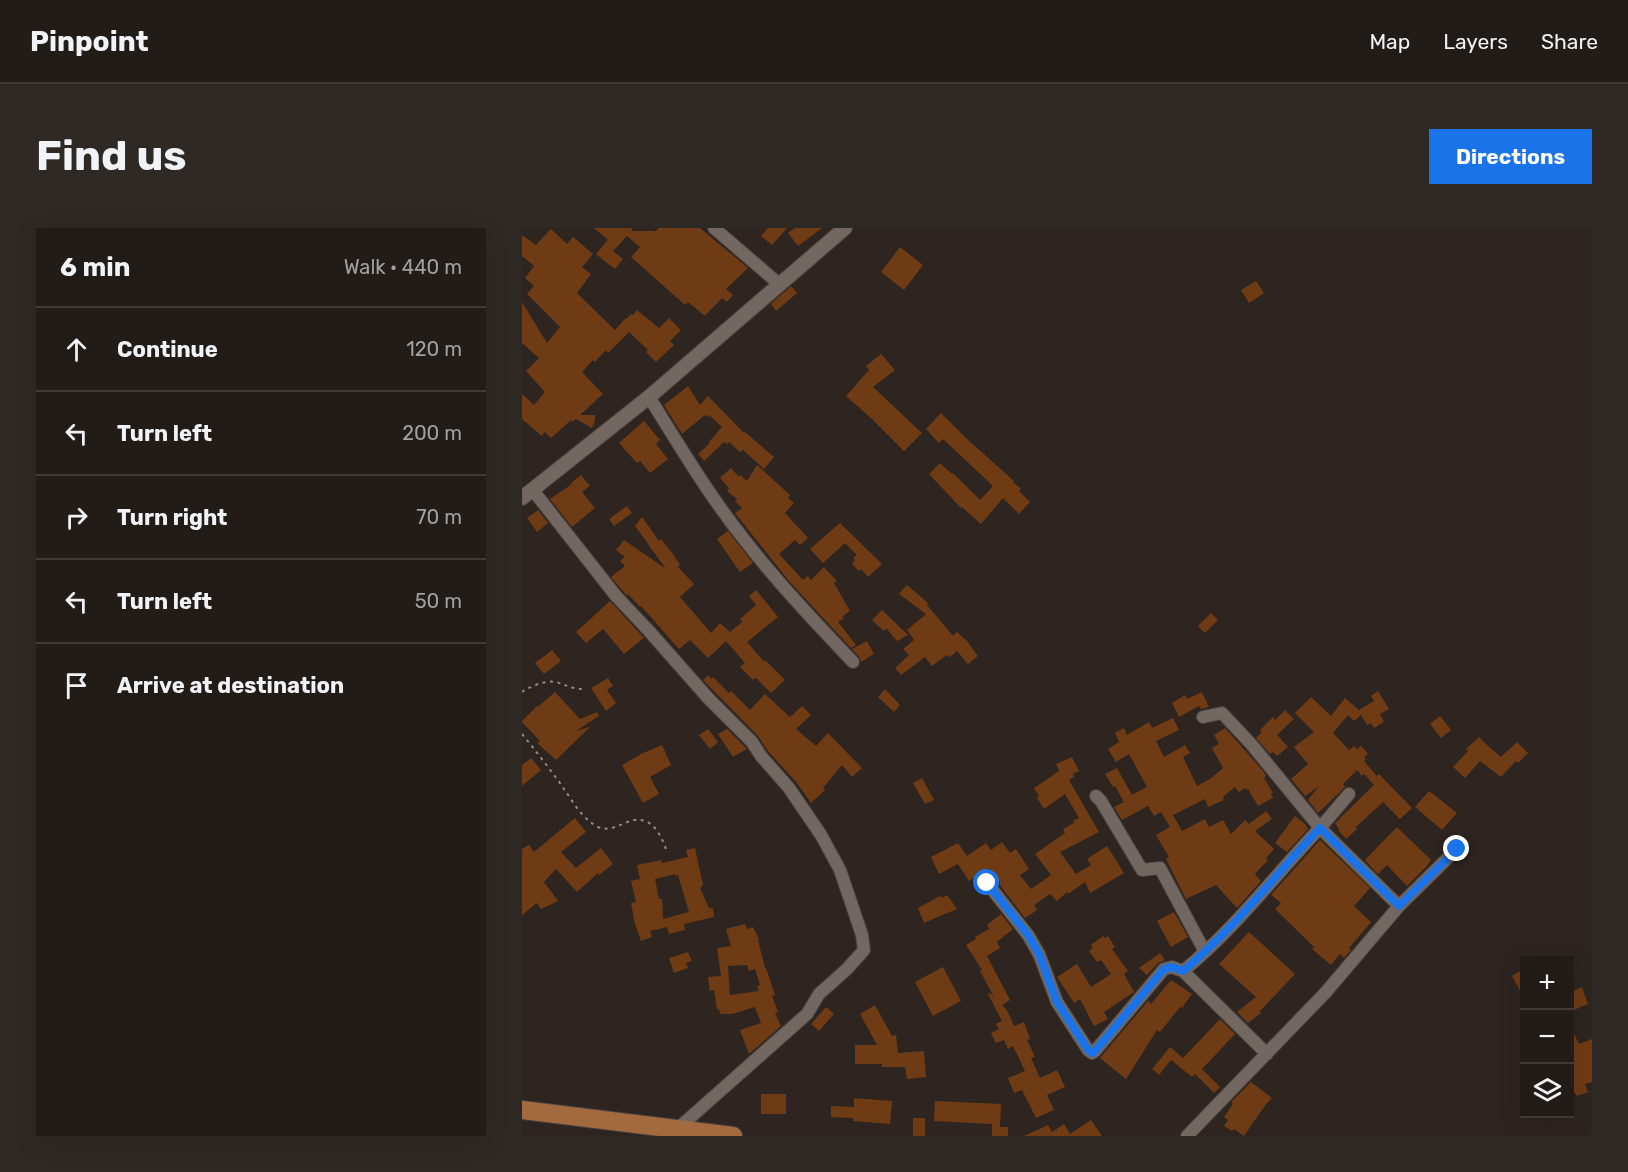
<!DOCTYPE html>
<meta charset="utf-8">
<style>
:root{--surface:#221c18;--page:#2e2925;--text:#f1f3f6;--muted:#a2a1a2;--line:#3f3a37;--accent:#1a73e8}
body{margin:0;font-family:Rubik,sans-serif;background:var(--page);color:var(--text)}
.controls{position:absolute;right:18px;bottom:18px;display:grid;overflow:hidden;border-radius:0px;box-shadow:0 6px 24px #0002}
.controls button{width:54px;height:54px;display:grid;place-items:center;padding:0;border:0;border-bottom:2px solid var(--line);background:var(--surface);color:var(--text);font:30px sans-serif}
.stop{position:absolute;width:18px;height:18px;margin:-14px;border:4px solid #1a73e8;border-radius:50%;background:#fff}
.stop.end{background:#1a73e8;border-color:#fff;box-shadow:0 2px 6px #0008}
.list{margin:0;padding:0;list-style:none}
h2{display:flex;justify-content:space-between;align-items:center;height:78px;margin:0;padding:0 24px;font-size:26px}
h2 small{font-size:20px;font-weight:400;color:var(--muted)}
.list li{display:grid;grid-template-columns:39px 1fr auto;gap:18px;align-items:center;box-sizing:border-box;height:84px;padding:0 24px;border-top:2px solid var(--line)}
.list b{display:block;font-size:22px;white-space:nowrap}
.list em{font-size:20px;font-style:normal;color:var(--muted)}
.icon{flex:none;width:33px;height:33px;fill:none;stroke:currentColor;stroke-width:2;stroke-linecap:round;stroke-linejoin:round}
.map{position:relative;flex:none;width:1070px;height:908px;overflow:hidden;border-radius:0px}
header{display:flex;align-items:center;gap:36px;box-sizing:border-box;height:84px;padding:0 30px;background:var(--surface);border-bottom:2px solid var(--line)}
header strong{font-size:28px}
nav{display:flex;gap:33px;margin-inline-start:auto;font-size:21px}
.intro{display:flex;align-items:center;justify-content:space-between;box-sizing:border-box;height:144px;padding:0 36px}
h1{margin:0;font-size:42px}
.button{padding:15px 27px;border-radius:0px;background:var(--accent);color:#fff;font-size:21px;font-weight:700}
main{display:flex;gap:36px;padding:0 36px}
aside{flex:1;background:var(--surface);border-radius:0px;box-shadow:0 6px 24px #0002}
.map>svg:first-child{display:block}
</style>
<header>
<strong>Pinpoint</strong>
<nav><a>Map</a><a>Layers</a><a>Share</a></nav>
</header>
<div class="intro"><h1>Find us</h1><a class="button">Directions</a></div>
<main>
<aside>
<h2>6 min<small>Walk · 440 m</small></h2>
<ul class="list">
<li><svg class="icon" aria-label="ahead" viewBox="0 0 24 24"><path d="M12 20V5M6 11l6-6 6 6"/></svg><div><b>Continue</b></div><em>120 m</em></li>
<li><svg class="icon" aria-label="left" viewBox="0 0 24 24"><path d="M17 20v-9H6M10 6l-5 5 5 5"/></svg><div><b>Turn left</b></div><em>200 m</em></li>
<li><svg class="icon" aria-label="right" viewBox="0 0 24 24"><path d="M7 20v-9h11M14 6l5 5-5 5"/></svg><div><b>Turn right</b></div><em>70 m</em></li>
<li><svg class="icon" aria-label="left" viewBox="0 0 24 24"><path d="M17 20v-9H6M10 6l-5 5 5 5"/></svg><div><b>Turn left</b></div><em>50 m</em></li>
<li><svg class="icon" aria-label="arrive" viewBox="0 0 24 24"><path d="M6 21V4h12l-3 4 3 4H6"/></svg><div><b>Arrive at destination</b></div></li>
</ul>
</aside>
<div class="map">
<svg width="1070" height="908" viewBox="0 0 1070 908">
<rect width="100%" height="100%" fill="#2e2520"/>
<!-- building -->
<path fill="#6f3b15" fill-rule="evenodd" d="M72 0H111L109 3H132L133 4 137 0H178L226 40 204 61 211 67 205 74 200 70 183 88 166 74 163 77 109 29 118 19 105 8 91 23 101 31 93 41 81 32 74 26 86 12Z
M246 0H265L250 17 239 8Z
M273 0H300L276 18 266 5Z
M29 1 45 16 51 9 71 26 60 39 69 46 55 65 93 102 103 91H104L109 86 111 87 115 82 137 100 147 90 159 102 148 113 152 117 134 134 124 124 126 122 107 104 86 125 84 122 73 134 71 132 60 144 81 166 58 187H73V193L70 200 54 191 50 194 49 192 29 210 23 204 20 208 0 191V166L12 177 23 164 4 143 17 130 0 115V74L25 115 38 99 5 66 12 58 3 50 12 38 0 28V7L14 17Z
M378 19 401 37 382 62 359 44Z
M734 53 742 65 727 75 719 62Z
M269 58 275 65 254 83 249 76Z
M359 126 373 142 351 159 400 205 382 223 350 191 324 168 347 142 344 138Z
M166 158 178 177 186 168 222 205 223 204 252 229 242 241 221 222 218 224 207 214 205 216 202 214 182 233 176 226 188 215 187 214 200 199 187 187 186 189 183 187 160 206 142 177Z
M419 185 445 211 492 253 491 254 499 261 497 263 508 274 497 286 481 270 459 296 440 279 439 280 407 246 418 235 430 246 431 245 458 272 471 258 421 211 417 215 404 201Z
M122 193 138 212 134 216 146 231 128 245 118 233 115 235 97 215Z
M235 237 268 267 266 270 272 275 263 285 286 310 278 317 273 312 257 326 281 352 286 348 289 352 302 339 315 353 312 355 328 383 321 388 322 390 316 394 334 417 329 420 267 353 213 285 220 280 213 273 215 271 205 263 207 260 198 250 209 240 217 249 218 247 225 253Z
M59 247 68 258 60 264 73 280 50 299 28 271 50 256 49 255Z
M105 278 110 285 92 298 87 291Z
M16 282 26 295 15 304 5 290Z
M120 289 137 313 139 311 151 326 158 337 156 339 172 356 158 369 189 405 198 395 208 404 220 394 218 391 234 377 227 368 234 362 256 389 225 414 242 434 243 432 263 452 249 465 234 450 231 452 218 439 223 435 204 413 186 430 168 412 157 421 119 378 118 379 106 366 105 368 89 349 103 338 98 333 103 329 94 322 102 312 144 341 113 298Z
M318 295 360 336 346 349 339 341 337 343 330 336 333 332 331 330 335 327 323 315 301 335 288 321Z
M206 303 231 335 218 344 195 311Z
M385 357 406 375 405 377 431 408 435 404 445 413 456 428 446 436 435 423 428 429 425 427 410 438 403 429 379 447 373 440 387 427 381 421 392 412 385 402 404 386 377 366Z
M88 373 122 410 102 426 81 401 64 415 54 404Z
M360 382 386 407 375 413 364 400 362 403 350 392Z
M689 385 696 392 683 405 676 398Z
M345 413 352 426 339 434 337 429 330 421Z
M30 422 39 433 22 446 13 435Z
M186 447 189 451 191 449 207 465 209 463 228 482 243 466 268 489 280 478 289 487 274 501 294 518 306 505 340 540 330 549 320 537 301 560 303 562 289 575 275 555 246 523 236 508 181 452Z
M86 450 91 458 85 462 94 475 84 483 69 460Z
M363 461 378 477 372 484 356 469Z
M856 463 867 481 858 486 862 494 852 500 849 495 845 497 839 487 832 493 826 487 811 505 827 522 832 518 835 521 839 518 846 526 842 529 844 531 842 533 855 548 857 546 890 580 878 591 861 574 834 599 835 601 824 611 816 602 817 601 813 595 852 557 842 546 840 548 835 542 821 556 823 559 796 585 786 572 796 559 783 568 769 551 786 536 772 519 792 504 773 485 789 469 809 488 823 470 837 482 852 473 849 468Z
M33 464 58 491 75 484 77 488 54 503 68 499 34 532 15 515 18 513 0 494V493L15 478 16 479Z
M680 464 687 479 679 481 677 478 657 489 650 475 663 467 665 471Z
M763 482 772 491 755 507 766 519 755 528 751 524 748 526 734 510 740 504 738 502 751 489 753 492Z
M918 488 929 502 919 510 908 496Z
M651 490 657 502 634 513 642 529 663 517 668 525 661 529 675 558 688 551 701 540 690 520 697 516 692 507 703 500 742 544 744 548 742 550 751 565 749 566 751 570 736 578 726 561 725 562 723 560 717 564 713 559 701 569 702 572 686 579 683 571 651 587 660 603 683 591 687 599 701 592 709 606 723 592 727 596 744 583 750 591 733 603 752 621 744 630 746 632 733 646 739 653 715 680 694 657 664 671 644 631 647 629 634 607 648 599 639 584 632 588 626 578 600 592 592 579 602 574 593 558 591 559 583 546 595 540 610 567 625 559 607 526 594 534 586 521 597 514 593 505 602 500 605 507 627 494 630 500Z
M186 501 196 514 188 521 177 507Z
M205 501 225 521 211 529 196 506Z
M957 509 967 519 979 529 995 514 1006 525 996 535 994 533 979 549 958 533 943 550 931 539 946 523 944 521Z
M140 517 149 537 128 549 137 566 121 575 100 537 119 526Z
M550 529 557 543 551 546 552 549 547 552 577 604 538 624 554 646 569 637 565 631 585 618 602 645 568 665 563 654 546 666 545 664 535 673 528 666 512 677 515 682 503 690 477 656 478 655 467 640 447 653 436 636 417 646 409 629 436 615 445 628 464 615 469 622 480 614 488 625 494 621 507 641 498 647 509 661 529 647 513 626 543 605 541 601 552 595 551 593 557 590 543 566 522 581 515 570 517 568 512 560 537 543 534 536Z
M9 530 19 542 0 558V537Z
M400 550 412 572 403 576 391 555Z
M907 563 935 585 920 602 893 579Z
M773 588 784 597 786 601 765 624 753 615Z
M53 590 64 604 39 624 54 640 79 620 91 636 77 647 76 645 55 664 34 641 22 654 36 673 19 681 15 675 0 687V621L7 617 12 624Z
M875 599 909 632 904 639 885 658 865 637 856 646 843 632Z
M798 612 848 660 832 678 849 694 827 720 829 722 822 730 818 726 809 737 790 721 792 719 753 681 759 675 749 667Z
M173 620 181 657 178 660 187 680H191L192 689 162 696 163 702 147 706 145 699 128 703 130 709 119 713 113 696 109 675 114 674 109 653 118 651 115 637 139 632 140 635 166 629 164 622ZM153 646 154 648 156 647 167 684 141 691 140 671H137L133 651Z
M425 667 435 681 402 695 396 680 418 668 420 670Z
M652 684 666 709 649 719 635 693Z
M479 686 491 701 475 714 478 720 465 728 488 772 480 777 485 782 492 798 502 794 508 811 505 812 513 829 509 830 518 850 535 842 543 859 525 867 532 882 514 890 500 862 492 865 486 850 503 843 491 818 486 821 482 812 474 815 469 805 477 801 474 796 480 793 466 766 468 765 472 769 458 743 460 742 444 717 454 711 453 709 467 701 465 697Z
M223 696 225 701 231 699 237 711 236 712 243 740H244L253 767 250 768 256 784 253 785 259 798 227 826 218 802 239 795 233 779 210 786H198L197 781H195L192 762 188 763 186 749 199 748 195 720 209 718 204 701ZM225 737 227 743 233 741 238 757 235 758 237 763 208 767 206 738Z
M727 704 773 746 738 783 739 785 726 795 715 784 734 769 697 736Z
M581 708 583 710 586 708 593 719 590 721 606 743 602 746 612 764 582 784 586 791 572 798 558 771 552 775 535 749 555 736 569 759 589 746 579 732 575 734 567 723 571 720 569 717Z
M166 724 170 733 164 735 166 740 152 745 147 730Z
M638 725 643 732 636 735 625 747 617 740Z
M421 739 439 773 411 788 393 754Z
M1002 741V770L990 748Z
M649 752 670 766 660 780 658 779 638 804 635 802 604 851 578 830 626 773 629 776Z
M1060 759 1066 776 1047 784V765Z
M353 777 370 808 374 807 376 825 402 823 404 849 385 851 383 839H360V836H333V817H355L338 786Z
M304 779 312 786 297 803 289 796Z
M698 791 713 806 680 841 698 859 692 865 673 846 670 849 649 832 637 847 630 841 648 819 661 830Z
M1047 795 1057 816 1070 811V854L1063 856 1066 864 1055 868 1053 865 1047 867Z
M729 854 750 870 744 876 722 908 712 901 710 903 702 898 706 892 702 889 711 876 709 874Z
M239 866H264V886H239Z
M332 870 370 873 368 896 331 893V890L309 889V878L332 879Z
M413 873 479 876 478 899H486V908H470V896L412 893Z
M391 890H403V908H391Z
M569 892 580 908H502L526 897 530 904 542 896 548 906Z"/>
<g fill="none" stroke-linecap="round" stroke-linejoin="round">
<!-- minor casing -->
<g stroke="#4b433e" stroke-width="14">
<path id="minor" d="M192 0 257 56
M127 169C157 217 186 266 221 310 255 354 293 394 331 434
M10 261 94 368 127 403 186 470 230 514 239 528 267 560 299 607 318 642 340 707 342 722 325 741 297 766 285 786 153 903
M681 489 700 485 730 517 798 600C752 648 713 701 661 743L745 826
M827 566 798 600 877 678
M574 568 579 573 620 642 638 640 683 724
M465 655 506 707 517 726 535 774 566 822 570 825 573 823 642 741 650 739 661 743
M665 908 804 764 877 678 935 621"/>
</g>
<!-- tertiary casing -->
<g stroke="#4b433e" stroke-width="16">
<path id="tertiary" d="M0 270 127 169 323 0"/>
</g>
<!-- primary casing -->
<g stroke="#4b433e" stroke-width="20">
<path id="primary" d="M0 882 211 908"/>
</g>
<!-- path -->
<path stroke="#928b86" stroke-width="2" stroke-dasharray="3 4.5" stroke-linecap="butt" d="M0 464C9 458 23 452 34 454 45 457 49 461 63 461
M0 506C14 523 27 540 40 558 50 572 59 590 76 599 85 603 94 599 103 595 127 584 138 603 145 624"/>
<!-- minor -->
<use href="#minor" stroke="#726761" stroke-width="12"/>
<!-- tertiary -->
<use href="#tertiary" stroke="#726761" stroke-width="14"/>
<!-- primary -->
<use href="#primary" stroke="#a46a3f" stroke-width="18"/>
</g>
<g fill="none" stroke-linecap="round" stroke-linejoin="round">
<!-- route -->
<path stroke="#1a73e8" stroke-width="8" d="M465 655 506 707 517 726 535 774 566 822 570 825 573 823 642 741 650 739 661 743C713 700 752 648 798 600L877 678 935 621"/>
</g>
</svg>
<div class="controls">
<button>+</button>
<button>−</button>
<button><svg class="icon" aria-label="layers" viewBox="0 0 24 24"><path d="M12 4l9 5-9 5-9-5zM3 14l9 5 9-5"/></svg></button>
</div>
<div class="stop" style="left:465px;top:655px"></div>
<div class="stop end" style="left:935px;top:621px"></div>
</div>
</main>
